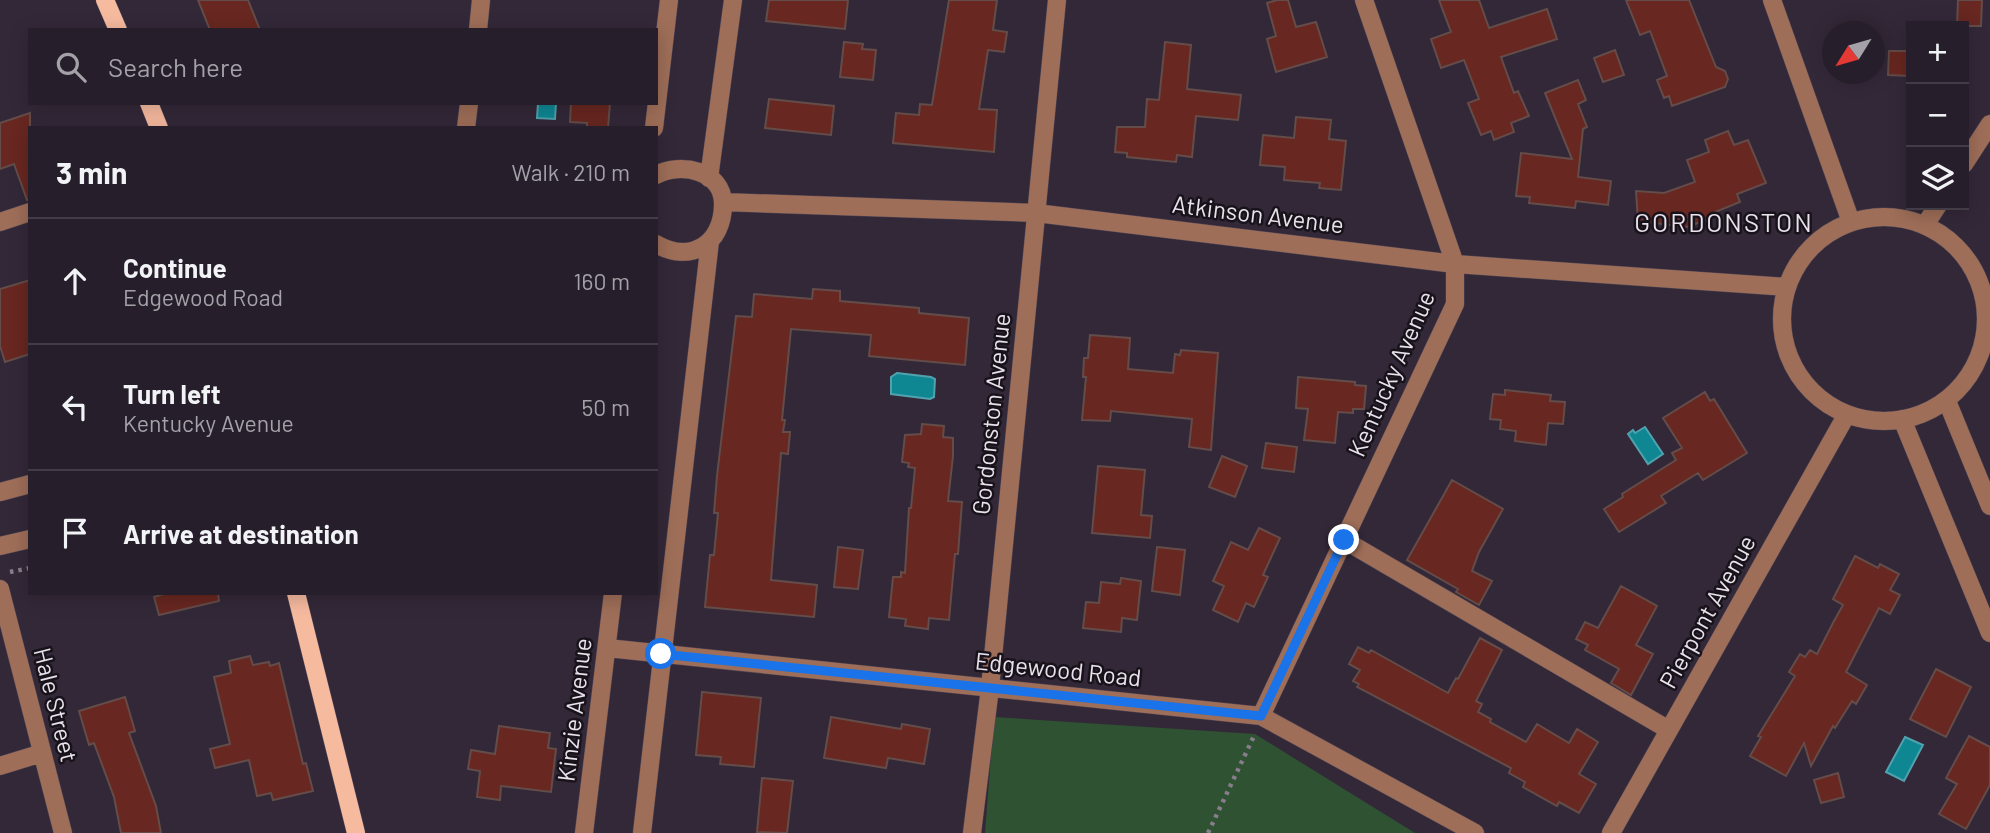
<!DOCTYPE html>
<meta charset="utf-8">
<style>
:root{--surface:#261e2a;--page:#2e2732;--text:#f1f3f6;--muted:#a4a2a8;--line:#423c47}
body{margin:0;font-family:Barlow,sans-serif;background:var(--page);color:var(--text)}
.controls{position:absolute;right:21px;top:21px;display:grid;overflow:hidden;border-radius:0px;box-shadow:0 4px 18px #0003}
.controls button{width:63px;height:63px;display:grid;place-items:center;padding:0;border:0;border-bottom:2px solid var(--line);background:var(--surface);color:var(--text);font:35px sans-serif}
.compass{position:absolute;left:1822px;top:21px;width:63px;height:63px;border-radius:50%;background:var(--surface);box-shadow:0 4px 18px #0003;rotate:233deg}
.stop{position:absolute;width:21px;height:21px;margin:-16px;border:5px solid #1a73e8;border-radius:50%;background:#fff}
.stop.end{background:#1a73e8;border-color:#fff;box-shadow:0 2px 7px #0008}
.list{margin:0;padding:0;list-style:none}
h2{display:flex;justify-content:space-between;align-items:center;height:91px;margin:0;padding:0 28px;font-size:30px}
h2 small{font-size:23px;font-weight:400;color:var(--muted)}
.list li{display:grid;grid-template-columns:46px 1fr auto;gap:21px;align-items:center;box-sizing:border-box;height:126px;padding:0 28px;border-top:2px solid var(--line)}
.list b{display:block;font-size:26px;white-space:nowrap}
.list p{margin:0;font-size:23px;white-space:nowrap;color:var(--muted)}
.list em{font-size:23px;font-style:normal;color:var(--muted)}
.icon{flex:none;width:38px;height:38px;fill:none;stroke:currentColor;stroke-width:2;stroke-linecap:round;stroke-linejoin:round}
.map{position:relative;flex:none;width:1990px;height:833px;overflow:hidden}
.search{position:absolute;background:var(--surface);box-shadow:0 4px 18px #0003;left:28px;top:28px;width:630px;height:77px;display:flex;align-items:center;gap:18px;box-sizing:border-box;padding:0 24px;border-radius:0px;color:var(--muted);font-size:26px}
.panel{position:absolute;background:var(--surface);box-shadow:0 4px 18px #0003;left:28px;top:126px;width:630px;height:469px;border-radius:0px}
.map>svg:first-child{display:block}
</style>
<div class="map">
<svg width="1990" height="833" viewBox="0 0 1990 833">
<rect width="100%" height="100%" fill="#332838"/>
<!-- green -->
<path fill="#2f5233" d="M994 717 1255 734 1415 833H985Z"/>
<!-- water -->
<path fill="#0f8793" stroke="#50a2ae" stroke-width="2" d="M538 103H556L555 119 537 118Z
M897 373 931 377 935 379 934 397 930 399 891 394V377Z
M1645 427 1663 454 1648 464 1628 434 1633 430 1635 433Z
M1905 737 1923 745 1904 781 1886 772Z"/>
<!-- building -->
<path fill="#682720" stroke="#634c49" stroke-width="2" d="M198 0H248L260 30H210Z
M769 0H848L845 29 766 21Z
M949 0H997L993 30 1007 32 1004 52 988 50 979 109 997 110 994 152 893 143 896 113 919 115 920 104 932 105Z
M1277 0H1288L1296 27 1316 22 1327 57 1276 72 1267 39 1276 36 1267 3Z
M1439 0H1479L1489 28 1547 9 1557 39 1501 57 1514 93 1518 91 1529 116 1511 123 1514 132 1494 140 1491 131 1481 135 1468 103 1479 99 1464 60 1441 68 1431 39 1451 32Z
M1626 0H1689L1716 67 1725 71 1728 79 1725 87 1672 106 1669 96 1664 98 1657 80 1667 76 1650 31 1640 35Z
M1958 0H1982L1981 26H1957Z
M844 42 863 44 862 49 876 50 873 80 840 77Z
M1165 42 1191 45 1187 89 1241 95 1238 120 1196 116 1192 157 1177 155 1176 162 1127 157V153L1115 152 1117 127H1145L1147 99 1159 100Z
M1615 50 1624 75 1603 82 1594 58Z
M1889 51H1909L1911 76 1888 75Z
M1578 80 1586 100 1578 104 1587 127 1583 129 1578 177 1611 181 1608 205 1576 201 1575 208 1529 203 1530 197 1516 196 1521 153 1572 159 1545 93Z
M769 99 834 106 831 135 765 128Z
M571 103H610L608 128H587V123L570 122Z
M30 113V200H27L14 164 0 169V123Z
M1296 117 1331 120 1329 139 1346 141 1341 190 1319 188 1320 183 1284 180 1285 167 1260 165 1263 135 1294 138Z
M1728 131 1734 145 1748 140 1766 183 1737 194 1740 202 1715 212 1717 216 1687 227 1638 221 1636 191 1664 193 1695 182 1687 160 1709 152 1705 140Z
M30 280V354L5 362 0 346V289Z
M813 289 840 291V301L919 308V313L969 318 965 365 869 356 871 335 791 329 782 420H785L783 432H790L788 454 781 453 771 580 817 585 814 617 705 607 710 555H714L718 513H714L717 476 736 316 752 317 754 294 812 299Z
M1090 335 1130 338 1128 369 1173 373 1175 354 1180 355 1181 350 1218 353 1211 450 1189 447 1192 419 1111 411 1110 421 1082 420 1086 377H1083L1084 358H1088Z
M1298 377 1355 382V385L1366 386 1364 409H1353V413L1338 412 1335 443 1304 440 1308 409 1296 408Z
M1505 390 1551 395 1550 401 1565 402 1563 424 1548 423 1546 445 1515 441 1516 431 1500 429 1501 420 1490 419 1493 394 1505 395Z
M1705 392 1710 401 1714 399 1747 453 1703 480 1698 473 1661 496 1666 503 1619 532 1604 509 1623 497 1622 494 1676 460 1672 453 1682 448 1663 418Z
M922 424 944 426 943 437 953 438V456L948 501 962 502 958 554H955L949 620 929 618 928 629 905 626 906 619 889 617 893 577H901V572L905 573 909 508H911L915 468 908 467 909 463 902 462 905 435 921 434Z
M1266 443 1297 447 1294 472 1262 468Z
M1222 456 1247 466 1235 497 1209 487Z
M1098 466 1145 470 1141 515 1152 516 1150 538 1092 533Z
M1452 480 1503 509 1479 552 1472 571 1492 581 1479 605 1456 592 1458 589 1407 560Z
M1259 528 1280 538 1263 575 1268 577 1254 607 1246 603 1238 622 1213 610 1224 586 1213 581 1231 542 1248 550Z
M838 547 863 550 858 589 834 587Z
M1157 547 1185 550 1180 595 1152 591Z
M1855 556 1878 568 1880 564 1899 574 1890 590 1900 595 1890 614 1879 608 1846 672 1867 685 1856 704 1852 701 1835 728 1833 726 1811 766 1804 743 1786 776 1750 756 1761 737 1758 736 1795 676 1789 672 1800 654 1805 657 1810 650 1817 654 1834 621 1843 605 1833 599Z
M1121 578 1141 581 1137 620 1122 618 1121 632 1083 628 1086 602 1099 603 1101 582 1120 584Z
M1621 586 1657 606 1636 645 1653 654 1631 695 1611 683 1619 669 1585 650 1588 645 1576 639 1585 622 1598 628Z
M167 593H218L219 601 159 615 154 597Z
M1480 638 1502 650 1476 701 1482 704 1478 712 1491 719 1490 722 1526 742 1537 724 1569 743 1577 729 1598 742 1579 774 1596 784 1579 813 1559 802 1557 806 1523 787 1525 782 1509 773 1511 768 1357 687 1359 684 1353 681 1360 670 1349 664 1358 647 1369 653 1371 650 1448 693 1456 678 1458 679Z
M250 656 253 665 269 662 270 666 279 663 303 764 306 763 313 791 273 800 271 793 257 796 249 760 215 768 210 749 230 744 214 677 231 673 229 661Z
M1936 669 1971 687 1946 737 1910 719Z
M702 692 761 698 754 767 720 764 721 757 696 755Z
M125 697 135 731 129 733 156 806 161 833H121L114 797 94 743 89 745 79 711Z
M831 717 901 729 902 724 930 729 924 764 888 758 886 768 824 758Z
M499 726 550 733 548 748 556 749 551 792 501 786 500 800 477 797 480 771 468 769 471 750 495 754Z
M1969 736 1990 747V785L1966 829 1939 814 1957 784 1946 778Z
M1838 773 1844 797 1821 803 1814 780Z
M762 778 793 781 787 833 757 832Z"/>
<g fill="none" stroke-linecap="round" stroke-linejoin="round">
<!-- minor casing -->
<g stroke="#504655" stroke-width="19">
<path id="minor" d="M1772 0 1851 222
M478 30 481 0
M466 128 469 103
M654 128 669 0
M1964 164 1990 124
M656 175C680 162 723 170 723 204 723 244 691 264 656 244
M709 178 733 0
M723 202 1036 213 1455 264 1787 287
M1782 319a102 102 0 1 1 204 0a102 102 0 1 1-204 0Z
M0 222 30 212
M1925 225 1938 205
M1947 401 1990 506
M1902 419 1990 633
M0 492 30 484
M1344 540 1669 730
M0 546 30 539
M0 589 63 833
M607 648 1261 716 1475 833
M1261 716 1455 304V264L1364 0
M0 766 42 753
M584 833 613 593
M642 833 710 241
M972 833 990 688 1057 0
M1611 833 1847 414"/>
</g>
<!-- major casing -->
<g stroke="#504655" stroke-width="19">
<path id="major" d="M105 0 118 30
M149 103 159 128
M296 593 356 833"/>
</g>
<!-- path -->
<path stroke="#877d8b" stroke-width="4.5" stroke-dasharray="3.5 5" stroke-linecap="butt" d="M10 572 30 568
M1208 833 1254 736"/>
<!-- minor -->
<use href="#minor" stroke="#9e6e58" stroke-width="18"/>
<!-- major -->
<use href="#major" stroke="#f6ba9f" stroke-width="18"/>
</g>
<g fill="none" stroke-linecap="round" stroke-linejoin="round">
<!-- route -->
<path stroke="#1a73e8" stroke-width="9" d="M661 654 1261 716 1344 540"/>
</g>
<g text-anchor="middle" stroke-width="5" stroke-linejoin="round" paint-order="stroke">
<!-- street labels -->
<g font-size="24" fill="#e9e1ec" stroke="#18131a">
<text transform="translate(1258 215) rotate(7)" y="8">Atkinson Avenue</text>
<text transform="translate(1392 374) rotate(-66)" y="8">Kentucky Avenue</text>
<text transform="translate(992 414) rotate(-84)" y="8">Gordonston Avenue</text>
<text transform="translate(1708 612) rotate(-61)" y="8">Pierpont Avenue</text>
<text transform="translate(1058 670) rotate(6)" y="8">Edgewood Road</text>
<text transform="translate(55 705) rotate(76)" y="8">Hale Street</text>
<text transform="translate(575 710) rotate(-83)" y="8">Kinzie Avenue</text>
</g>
<!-- neighbourhood labels -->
<g font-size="26" letter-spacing="2" fill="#e9e1ec" stroke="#18131a">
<text x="1724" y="232">GORDONSTON</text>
</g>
</g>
</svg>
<div class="controls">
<button>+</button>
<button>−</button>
<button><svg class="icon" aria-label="layers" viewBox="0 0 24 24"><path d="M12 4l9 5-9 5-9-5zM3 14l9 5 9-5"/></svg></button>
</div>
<svg class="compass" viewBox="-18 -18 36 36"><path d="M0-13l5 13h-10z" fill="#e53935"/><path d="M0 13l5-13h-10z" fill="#a4a2a8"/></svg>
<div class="stop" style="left:661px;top:654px"></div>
<div class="stop end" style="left:1344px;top:540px"></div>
<div class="search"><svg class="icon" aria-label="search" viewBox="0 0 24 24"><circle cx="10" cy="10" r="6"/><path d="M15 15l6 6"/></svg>Search here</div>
<section class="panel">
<h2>3 min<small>Walk · 210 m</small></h2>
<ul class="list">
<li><svg class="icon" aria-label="ahead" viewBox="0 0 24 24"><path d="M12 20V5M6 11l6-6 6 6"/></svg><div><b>Continue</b><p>Edgewood Road</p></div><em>160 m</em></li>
<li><svg class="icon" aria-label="left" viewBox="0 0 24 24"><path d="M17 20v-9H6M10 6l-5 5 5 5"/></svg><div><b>Turn left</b><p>Kentucky Avenue</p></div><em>50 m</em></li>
<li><svg class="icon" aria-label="arrive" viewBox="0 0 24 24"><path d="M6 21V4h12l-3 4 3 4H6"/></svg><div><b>Arrive at destination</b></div></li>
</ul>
</section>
</div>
